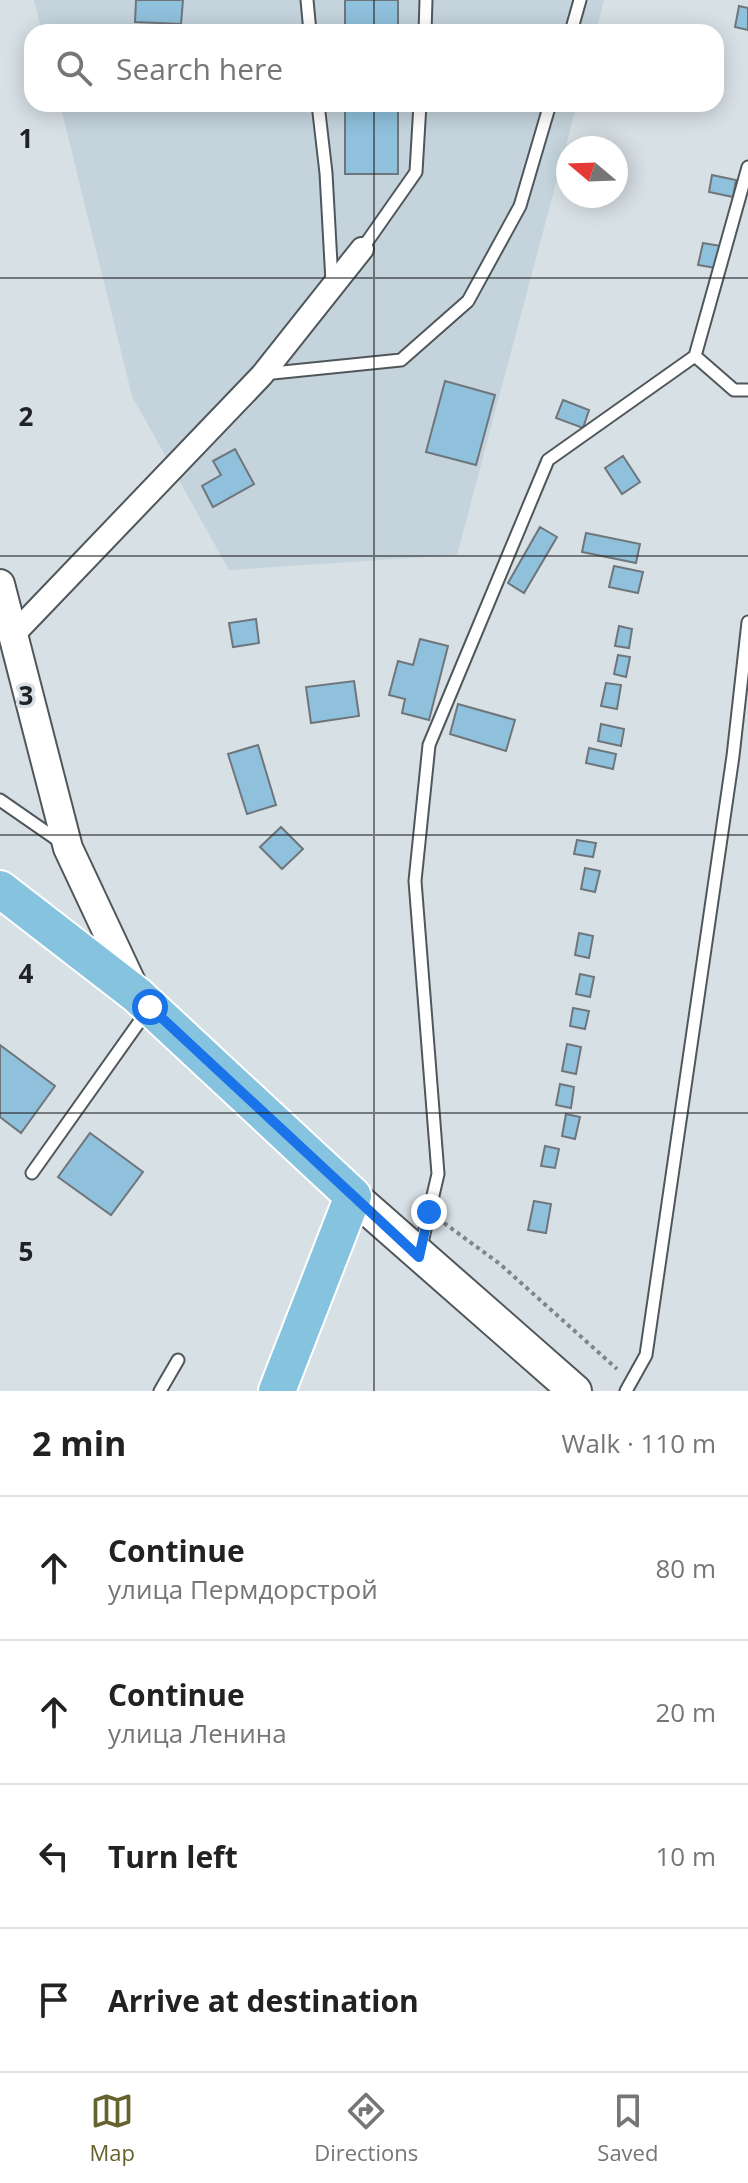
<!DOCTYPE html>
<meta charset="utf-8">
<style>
:root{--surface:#fff;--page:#f6f6f6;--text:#222;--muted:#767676;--line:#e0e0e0;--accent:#66622e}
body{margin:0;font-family:"Open Sans",sans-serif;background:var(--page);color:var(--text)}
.compass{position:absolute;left:556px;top:136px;width:72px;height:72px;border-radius:50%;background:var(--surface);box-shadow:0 4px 20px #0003;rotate:289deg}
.stop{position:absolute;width:24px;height:24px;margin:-18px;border:6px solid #1a73e8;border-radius:50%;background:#fff}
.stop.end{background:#1a73e8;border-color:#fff;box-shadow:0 2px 8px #0008}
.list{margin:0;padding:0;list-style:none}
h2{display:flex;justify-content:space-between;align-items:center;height:104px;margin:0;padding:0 32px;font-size:34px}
h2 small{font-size:26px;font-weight:400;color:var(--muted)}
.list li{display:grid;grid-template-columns:52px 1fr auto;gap:24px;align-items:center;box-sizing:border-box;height:144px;padding:0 32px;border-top:2px solid var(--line)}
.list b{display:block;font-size:30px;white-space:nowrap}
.list p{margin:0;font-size:26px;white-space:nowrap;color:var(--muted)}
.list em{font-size:26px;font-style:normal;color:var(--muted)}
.icon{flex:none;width:44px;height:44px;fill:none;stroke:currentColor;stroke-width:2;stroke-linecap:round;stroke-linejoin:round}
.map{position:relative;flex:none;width:748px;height:1391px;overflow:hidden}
.search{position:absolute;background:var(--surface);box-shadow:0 4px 20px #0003;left:24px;right:24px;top:24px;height:88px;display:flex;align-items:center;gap:20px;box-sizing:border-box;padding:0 28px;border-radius:24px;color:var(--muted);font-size:30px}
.sheet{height:680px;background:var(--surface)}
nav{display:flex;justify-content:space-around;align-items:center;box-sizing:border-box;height:112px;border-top:2px solid var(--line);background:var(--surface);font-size:22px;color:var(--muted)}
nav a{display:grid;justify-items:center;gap:4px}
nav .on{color:var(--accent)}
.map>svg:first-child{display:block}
</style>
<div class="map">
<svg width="748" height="1391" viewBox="0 0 748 1391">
<rect width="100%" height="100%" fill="#d7e0e5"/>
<!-- built -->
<path fill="#c4d3dc" d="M34 0H604L596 32H42Z
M60 104H577L457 555 229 570 132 396Z"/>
<!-- building -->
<path fill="#8fc1dc" stroke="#6f767b" stroke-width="2" d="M136 0H183L181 24 135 22Z
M345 0H398V32H345Z
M739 6 748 8V30L735 27Z
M345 104H398V174H345Z
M712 175 736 180 733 197 709 192Z
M703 243 721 246 716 268 698 265Z
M445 381 495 395 476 465 426 452Z
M563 400 589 410 583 428 556 418Z
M235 449 254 484 213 507 202 486 221 475 213 461Z
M623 456 640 482 622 494 605 468Z
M540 527 557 537 524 593 508 583Z
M586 533 640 544 636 563 582 552Z
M614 566 643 572 638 593 609 587Z
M256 619 259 643 233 647 229 623Z
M619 626 632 629 629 648 615 646Z
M420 639 448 646 429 720 402 713 405 699 389 695 398 661 413 665Z
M618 655 630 657 626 677 614 674Z
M354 681 359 716 311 723 306 687Z
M606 683 621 685 617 709 601 706Z
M458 704 515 720 506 751 450 734Z
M601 724 624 729 621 746 598 741Z
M258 745 276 805 247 814 228 754Z
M589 748 616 754 613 769 586 763Z
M281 827 303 849 282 869 260 847Z
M577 840 596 843 593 857 574 854Z
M585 868 600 871 595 892 581 889Z
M579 933 593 936 589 958 575 955Z
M580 974 594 977 590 997 576 994Z
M573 1008 589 1011 585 1029 570 1026Z
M567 1044 581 1047 576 1074 562 1071Z
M0 1045 55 1086 21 1133 0 1117Z
M560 1084 574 1087 571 1108 556 1105Z
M566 1114 580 1117 575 1139 562 1136Z
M90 1133 143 1172 111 1215 58 1177Z
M545 1146 559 1149 555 1168 541 1166Z
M534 1201 551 1204 546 1233 528 1230Z"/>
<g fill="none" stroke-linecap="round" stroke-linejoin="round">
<!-- service casing -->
<g stroke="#50575b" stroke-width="15">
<path id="service" d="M307 0 310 32
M425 32 426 0
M571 32 580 0
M318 104 326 173 332 282
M362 249 416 172 420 104
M695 356 734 390H748
M263 374 401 360 468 301 520 206 550 104
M0 800 62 843
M32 1173 147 1011
M420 1251 438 1174 415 881 429 745 548 460 695 356 748 167
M160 1391 178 1360
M626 1391 646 1355 733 756 748 622"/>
</g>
<!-- minor casing -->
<g stroke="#50575b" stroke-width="26">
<path id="minor" d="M12 636 262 375 362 249"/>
</g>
<!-- tertiary casing -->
<g stroke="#50575b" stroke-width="32">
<path id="tertiary" d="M0 584 68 848 137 995"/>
</g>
<!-- secondary casing -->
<g stroke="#50575b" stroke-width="36">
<path id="secondary" d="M353 1196 575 1391"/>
</g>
<!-- primary casing -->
<g stroke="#fff" stroke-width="40">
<path id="primary" d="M0 889 137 995 353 1196 277 1391"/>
</g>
<!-- path -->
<path stroke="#7f8589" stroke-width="4" stroke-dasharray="4 4" stroke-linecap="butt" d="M444 1223 500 1264 617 1369"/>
<!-- service -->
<use href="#service" stroke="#fff" stroke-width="11"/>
<!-- minor -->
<use href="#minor" stroke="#fff" stroke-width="22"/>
<!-- tertiary -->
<use href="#tertiary" stroke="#fff" stroke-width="28"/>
<!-- secondary -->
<use href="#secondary" stroke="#fff" stroke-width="32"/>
<!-- primary -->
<use href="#primary" stroke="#86c3df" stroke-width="36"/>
</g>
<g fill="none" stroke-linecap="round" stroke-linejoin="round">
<!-- route -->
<path stroke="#1a73e8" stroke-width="10" d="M150 1007 419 1257 429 1212"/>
</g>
<!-- grid -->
<path fill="none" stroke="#202325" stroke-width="2" stroke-opacity="0.55" d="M374 0V32M374 104V1391M0 278H748M0 556H748M0 835H748M0 1113H748"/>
<g font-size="26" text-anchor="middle" font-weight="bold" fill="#202325" stroke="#d7e0e5" stroke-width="7" stroke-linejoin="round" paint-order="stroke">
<text x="26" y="148">1</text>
<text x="26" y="426">2</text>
<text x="26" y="705">3</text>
<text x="26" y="983">4</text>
<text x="26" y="1261">5</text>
</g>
</svg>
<svg class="compass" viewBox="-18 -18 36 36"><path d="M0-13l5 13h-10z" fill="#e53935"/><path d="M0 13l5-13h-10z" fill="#767676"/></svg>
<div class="stop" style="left:150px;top:1007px"></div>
<div class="stop end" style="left:429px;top:1212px"></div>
<div class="search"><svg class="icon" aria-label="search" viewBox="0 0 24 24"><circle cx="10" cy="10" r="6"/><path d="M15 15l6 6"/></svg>Search here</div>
</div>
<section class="sheet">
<h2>2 min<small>Walk · 110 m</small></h2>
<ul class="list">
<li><svg class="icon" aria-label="ahead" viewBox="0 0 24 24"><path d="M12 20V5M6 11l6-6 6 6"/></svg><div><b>Continue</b><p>улица Пермдорстрой</p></div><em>80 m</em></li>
<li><svg class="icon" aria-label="ahead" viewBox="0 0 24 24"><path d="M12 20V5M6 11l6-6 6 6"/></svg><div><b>Continue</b><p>улица Ленина</p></div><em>20 m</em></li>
<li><svg class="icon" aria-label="left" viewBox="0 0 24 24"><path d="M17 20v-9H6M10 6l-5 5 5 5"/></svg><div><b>Turn left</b></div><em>10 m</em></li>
<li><svg class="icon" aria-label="arrive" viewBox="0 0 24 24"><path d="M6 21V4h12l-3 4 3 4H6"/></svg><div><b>Arrive at destination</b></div></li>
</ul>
</section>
<nav>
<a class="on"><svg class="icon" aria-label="map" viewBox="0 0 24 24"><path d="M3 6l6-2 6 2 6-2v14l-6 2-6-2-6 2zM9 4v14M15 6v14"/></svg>Map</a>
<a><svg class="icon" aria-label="directions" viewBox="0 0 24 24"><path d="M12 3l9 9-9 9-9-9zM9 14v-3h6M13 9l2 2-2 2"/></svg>Directions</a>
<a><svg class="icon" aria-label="saved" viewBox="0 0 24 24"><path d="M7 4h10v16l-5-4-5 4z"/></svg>Saved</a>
</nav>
